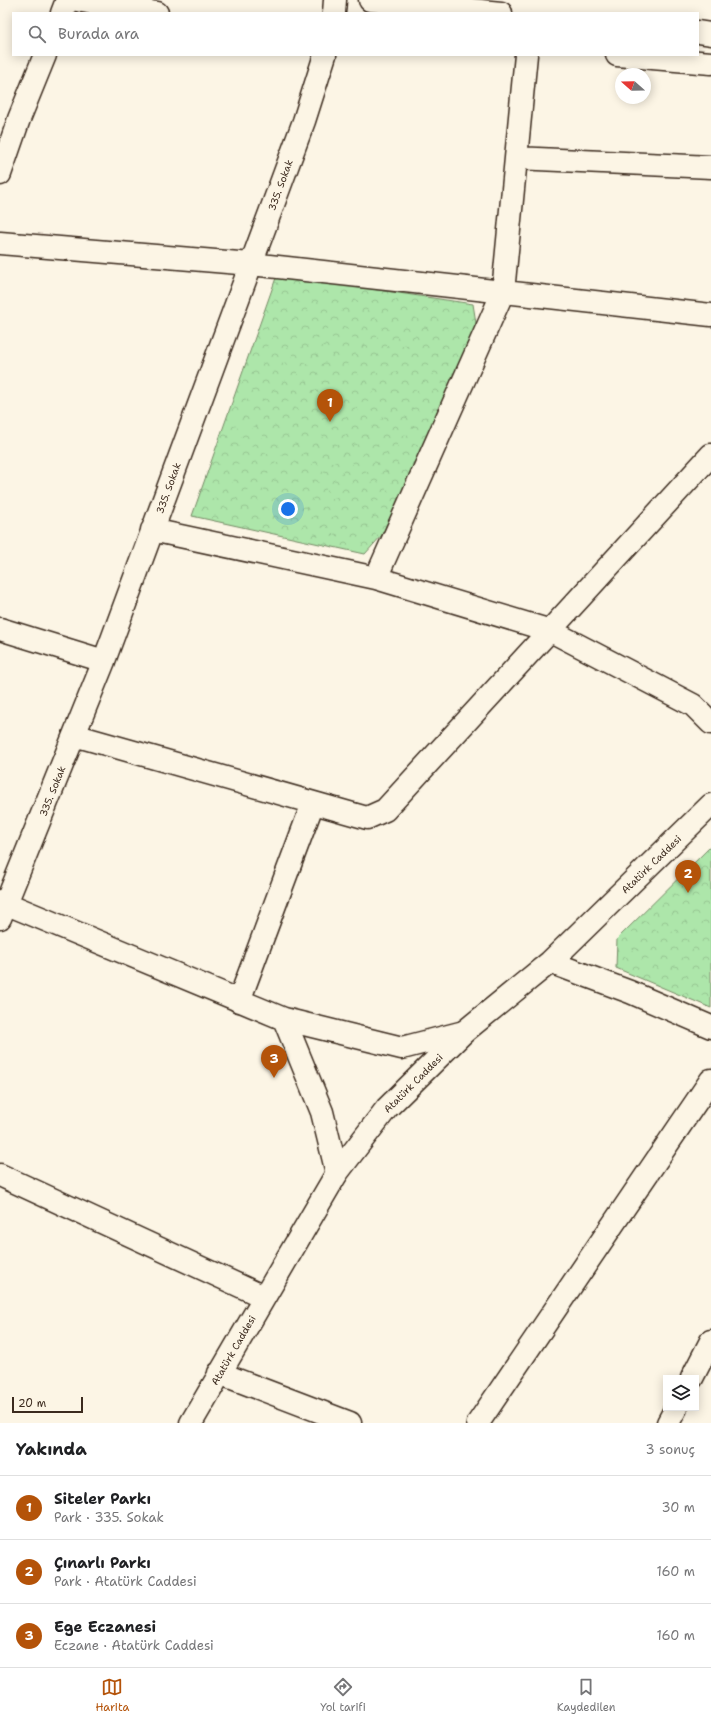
<!DOCTYPE html>
<html lang="tr">
<meta charset="utf-8">
<style>
:root{--surface:#fff;--page:#f2f2f2;--text:#202124;--muted:#757577;--line:#e0e0e0;--accent:#b45309}
body{margin:0;font-family:"Shantell Sans",sans-serif;background:var(--page);color:var(--text)}
.controls{position:absolute;right:12px;bottom:12px;display:grid;overflow:hidden;border-radius:0px;box-shadow:0 2px 10px #0003}
.controls button{width:36px;height:36px;display:grid;place-items:center;padding:0;border:0;border-bottom:1px solid var(--line);background:var(--surface);color:var(--text);font:20px sans-serif}
.compass{position:absolute;left:615px;top:68px;width:36px;height:36px;border-radius:50%;background:var(--surface);box-shadow:0 2px 10px #0003;rotate:290deg}
.scale{position:absolute;left:12px;bottom:10px;width:71px;box-sizing:border-box;padding-left:4px;border:2px solid #3b2a1e;border-top:0;font-size:11px;line-height:14px;white-space:nowrap;color:#3b2a1e;-webkit-text-stroke:3px #fcf5e5;paint-order:stroke}
.you{position:absolute;left:288px;top:509px;width:14px;height:14px;margin:-10px;border:3px solid #fff;border-radius:50%;background:#1a73e8;box-shadow:0 0 0 6px #1a73e833}
.badge{display:grid;place-items:center;width:26px;height:26px;border-radius:50%;background:var(--accent);color:#fff;font-size:13px;font-weight:700}
.pin{position:absolute;translate:-50% -33px;filter:drop-shadow(0 1px 2px #0008)}
.pin::after{content:'';position:absolute;top:21px;width:14px;height:12px;background:inherit;clip-path:polygon(0 0,100% 0,50% 100%)}
.list{margin:0;padding:0;list-style:none}
h2{display:flex;justify-content:space-between;align-items:center;height:52px;margin:0;padding:0 16px;font-size:17px}
h2 small{font-size:13px;font-weight:400;color:var(--muted)}
.list li{display:grid;grid-template-columns:26px 1fr auto;gap:12px;align-items:center;box-sizing:border-box;height:64px;padding:0 16px;border-top:1px solid var(--line)}
.list b{display:block;font-size:15px;white-space:nowrap}
.list p{margin:0;font-size:13px;white-space:nowrap;color:var(--muted)}
.list em{font-size:13px;font-style:normal;color:var(--muted)}
.icon{flex:none;width:22px;height:22px;fill:none;stroke:currentColor;stroke-width:2;stroke-linecap:round;stroke-linejoin:round}
.map{position:relative;flex:none;width:711px;height:1423px;overflow:hidden}
.search{position:absolute;background:var(--surface);box-shadow:0 2px 10px #0003;left:12px;right:12px;top:12px;height:44px;display:flex;align-items:center;gap:10px;box-sizing:border-box;padding:0 14px;border-radius:0px;color:var(--muted);font-size:15px}
.sheet{height:244px;background:var(--surface)}
nav{display:flex;justify-content:space-around;align-items:center;box-sizing:border-box;height:56px;border-top:1px solid var(--line);background:var(--surface);font-size:11px;color:var(--muted)}
nav a{display:grid;justify-items:center;gap:2px}
nav .on{color:var(--accent)}
.map>svg:first-child{display:block}
</style>
<div class="map">
<svg width="711" height="1423" viewBox="0 0 711 1423">
<defs>
<pattern id="forest-crowns" width="20" height="18" patternUnits="userSpaceOnUse"><rect width="20" height="18" fill="#ade6aa"/><path d="M2 6a3 3 0 1 1 6 0M12 15a3 3 0 1 1 6 0" fill="none" stroke="#96c592"/></pattern>
</defs>
<rect width="100%" height="100%" fill="#fcf5e5"/>
<filter id="ink" filterUnits="userSpaceOnUse"><feTurbulence type="fractalNoise" baseFrequency=".025" numOctaves="2"/><feDisplacementMap in="SourceGraphic" scale="8" xChannelSelector="R" yChannelSelector="G"/><feConvolveMatrix kernelMatrix="1 2 1 2 8 2 1 2 1" color-interpolation-filters="sRGB"/></filter>
<g filter="url(#ink)">
<!-- forest -->
<path fill="url(#forest-crowns)" stroke="#748864" d="M277 275 473 304 477 329 382 535 365 554 192 516Z
M711 846V1008L616 968 617 939Z"/>
<g fill="none" stroke-linecap="round" stroke-linejoin="round">
<!-- minor casing -->
<g stroke="#3b2a1e" stroke-width="25">
<path id="minor" d="M62 13 67 0
M334 13 335 0
M516 158 711 167
M0 174 19 119 45 55
M0 243 251 264 711 315
M152 530 376 578 551 631 693 705 711 723
M376 578 503 292 526 55
M0 629 104 661
M74 735 367 818 385 810 711 455
M0 918 104 661 304 121 325 55
M550 962 630 992 711 1027
M239 1001 313 803
M0 1175 264 1297
M219 1373 350 1423
M692 1378 711 1341
M191 1423 337 1173 387 1108 464 1032 550 962 711 805
M478 1423 711 1080
M668 1423 676 1408"/>
</g>
<!-- tertiary casing -->
<g stroke="#3b2a1e" stroke-width="25">
<path id="tertiary" d="M0 901 284 1019 402 1048 464 1032
M284 1019 322 1112 337 1173"/>
</g>
<!-- secondary casing -->
<g stroke="#3b2a1e" stroke-width="25">
<path id="secondary" d="M77 0 125 9 157 13
M370 0 501 13
M698 32 711 34
M617 55 711 63"/>
</g>
<!-- minor -->
<use href="#minor" stroke="#fcf5e5" stroke-width="22"/>
<!-- tertiary -->
<use href="#tertiary" stroke="#fcf5e5" stroke-width="22"/>
<!-- secondary -->
<use href="#secondary" stroke="#fcf5e5" stroke-width="22"/>
</g>
</g>
<g text-anchor="middle" stroke-width="4" stroke-linejoin="round" paint-order="stroke">
<!-- street labels -->
<g font-size="10" fill="#3b2a1e" stroke="#fcf5e5">
<text transform="translate(280 185) rotate(-70)" y="4">335. Sokak</text>
<text transform="translate(168 488) rotate(-70)" y="4">335. Sokak</text>
<text transform="translate(52 791) rotate(-68)" y="4">335. Sokak</text>
<text transform="translate(651 864) rotate(-44)" y="4">Atatürk Caddesi</text>
<text transform="translate(413 1083) rotate(-45)" y="4">Atatürk Caddesi</text>
<text transform="translate(233 1350) rotate(-60)" y="4">Atatürk Caddesi</text>
</g>
</g>
</svg>
<div class="controls">
<button><svg class="icon" aria-label="layers" viewBox="0 0 24 24"><path d="M12 4l9 5-9 5-9-5zM3 14l9 5 9-5"/></svg></button>
</div>
<svg class="compass" viewBox="-18 -18 36 36"><path d="M0-13l5 13h-10z" fill="#e53935"/><path d="M0 13l5-13h-10z" fill="#757577"/></svg>
<div class="scale">20 m</div>
<div class="you"></div>
<div class="pin badge" style="left:330px;top:422px">1</div>
<div class="pin badge" style="left:688px;top:893px">2</div>
<div class="pin badge" style="left:274px;top:1078px">3</div>
<div class="search"><svg class="icon" aria-label="search" viewBox="0 0 24 24"><circle cx="10" cy="10" r="6"/><path d="M15 15l6 6"/></svg>Burada ara</div>
</div>
<section class="sheet">
<h2>Yakında<small>3 sonuç</small></h2>
<ul class="list">
<li><span class="badge">1</span><div><b>Siteler Parkı</b><p>Park · 335. Sokak</p></div><em>30 m</em></li>
<li><span class="badge">2</span><div><b>Çınarlı Parkı</b><p>Park · Atatürk Caddesi</p></div><em>160 m</em></li>
<li><span class="badge">3</span><div><b>Ege Eczanesi</b><p>Eczane · Atatürk Caddesi</p></div><em>160 m</em></li>
</ul>
</section>
<nav>
<a class="on"><svg class="icon" aria-label="map" viewBox="0 0 24 24"><path d="M3 6l6-2 6 2 6-2v14l-6 2-6-2-6 2zM9 4v14M15 6v14"/></svg>Harita</a>
<a><svg class="icon" aria-label="directions" viewBox="0 0 24 24"><path d="M12 3l9 9-9 9-9-9zM9 14v-3h6M13 9l2 2-2 2"/></svg>Yol tarifi</a>
<a><svg class="icon" aria-label="saved" viewBox="0 0 24 24"><path d="M7 4h10v16l-5-4-5 4z"/></svg>Kaydedilen</a>
</nav>
